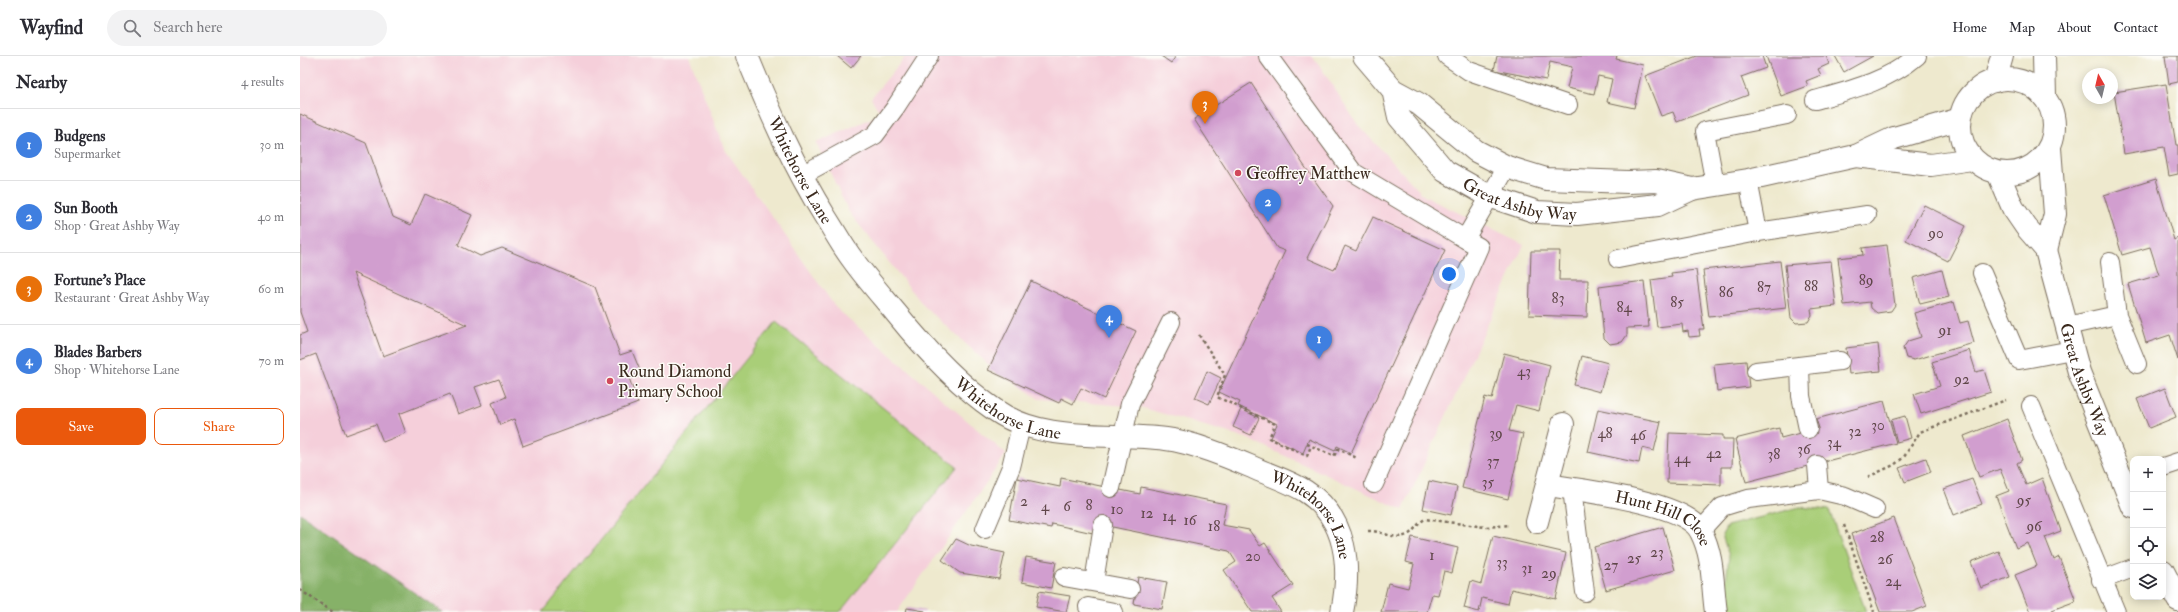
<!DOCTYPE html>
<meta charset="utf-8">
<style>
:root{--surface:#fff;--page:#f2f2f3;--text:#2b2b33;--muted:#7c7c81;--line:#e1e1e2;--accent:#ea580c}
body{margin:0;font-family:"IM FELL Double Pica",serif;background:var(--page);color:var(--text)}
.controls{position:absolute;right:12px;bottom:12px;display:grid;overflow:hidden;border-radius:8px;box-shadow:0 2px 10px #0003}
.controls button{width:36px;height:36px;display:grid;place-items:center;padding:0;border:0;border-bottom:1px solid var(--line);background:var(--surface);color:var(--text);font:20px sans-serif}
.compass{position:absolute;left:1782px;top:12px;width:36px;height:36px;border-radius:50%;background:var(--surface);box-shadow:0 2px 10px #0003;rotate:352deg}
.you{position:absolute;left:1149px;top:218px;width:14px;height:14px;margin:-10px;border:3px solid #fff;border-radius:50%;background:#1a73e8;box-shadow:0 0 0 6px #1a73e833}
.badge{display:grid;place-items:center;width:26px;height:26px;border-radius:50%;background:var(--accent);color:#fff;font-size:13px;font-weight:700}
.pin{position:absolute;translate:-50% -33px;filter:drop-shadow(0 1px 2px #0008)}
.pin::after{content:'';position:absolute;top:21px;width:14px;height:12px;background:inherit;clip-path:polygon(0 0,100% 0,50% 100%)}
.list{margin:0;padding:0;list-style:none}
h2{display:flex;justify-content:space-between;align-items:center;height:52px;margin:0;padding:0 16px;font-size:17px}
h2 small{font-size:13px;font-weight:400;color:var(--muted)}
.list li{display:grid;grid-template-columns:26px 1fr auto;gap:12px;align-items:center;box-sizing:border-box;height:72px;padding:0 16px;border-top:1px solid var(--line)}
.list b{display:block;font-size:15px;white-space:nowrap}
.list p{margin:0;font-size:13px;white-space:nowrap;color:var(--muted)}
.list em{font-size:13px;font-style:normal;color:var(--muted)}
.actions{display:flex;gap:8px;padding:12px 16px}
.actions a{flex:1;padding:9px 0;border:1px solid var(--accent);border-radius:8px;text-align:center;font-size:14px;color:var(--accent)}
.actions .main{background:var(--accent);color:#fff}
.icon{flex:none;width:22px;height:22px;fill:none;stroke:currentColor;stroke-width:2;stroke-linecap:round;stroke-linejoin:round}
.map{position:relative;flex:none;width:1878px;height:556px;overflow:hidden}
header{display:flex;align-items:center;gap:24px;box-sizing:border-box;height:56px;padding:0 20px;background:var(--surface);border-bottom:1px solid var(--line)}
header strong{font-size:19px}
nav{display:flex;gap:22px;margin-inline-start:auto;font-size:14px}
.search{width:280px;height:36px;background:var(--page);display:flex;align-items:center;gap:10px;box-sizing:border-box;padding:0 14px;border-radius:22px;color:var(--muted);font-size:15px}
main{display:flex}
aside{flex:1;background:var(--surface)}
.map>svg:first-child{display:block}
</style>
<header>
<strong>Wayfind</strong>
<div class="search"><svg class="icon" aria-label="search" viewBox="0 0 24 24"><circle cx="10" cy="10" r="6"/><path d="M15 15l6 6"/></svg>Search here</div>
<nav><a>Home</a><a>Map</a><a>About</a><a>Contact</a></nav>
</header>
<main>
<aside>
<h2>Nearby<small>4 results</small></h2>
<ul class="list">
<li><span class="badge" style="background:#3f7fe0">1</span><div><b>Budgens</b><p>Supermarket</p></div><em>30 m</em></li>
<li><span class="badge" style="background:#3f7fe0">2</span><div><b>Sun Booth</b><p>Shop · Great Ashby Way</p></div><em>40 m</em></li>
<li><span class="badge" style="background:#e8710a">3</span><div><b>Fortune's Place</b><p>Restaurant · Great Ashby Way</p></div><em>60 m</em></li>
<li><span class="badge" style="background:#3f7fe0">4</span><div><b>Blades Barbers</b><p>Shop · Whitehorse Lane</p></div><em>70 m</em></li>
</ul>
<div class="actions"><a class="main">Save</a><a>Share</a></div>
</aside>
<div class="map">
<svg width="1878" height="556" viewBox="0 0 1878 556">
<rect width="100%" height="100%" fill="#fdfcf7"/>
<filter id="ink" filterUnits="userSpaceOnUse"><feTurbulence type="fractalNoise" baseFrequency=".025" numOctaves="2"/><feDisplacementMap in="SourceGraphic" scale="8" xChannelSelector="R" yChannelSelector="G"/><feConvolveMatrix kernelMatrix="1 2 1 2 8 2 1 2 1" color-interpolation-filters="sRGB"/></filter>
<filter id="wash" filterUnits="userSpaceOnUse"><feTurbulence type="fractalNoise" baseFrequency=".012" numOctaves="4" result="noise"/><feDisplacementMap in="SourceGraphic" scale="16" xChannelSelector="R" yChannelSelector="G"/><feGaussianBlur stdDeviation="0.9" result="paint"/><feColorMatrix in="noise" values="0 0 0 0 0 0 0 0 0 0 0 0 0 0 0 0 0 1.4 0 .05"/><feComposite in="paint" operator="in"/></filter>
<g filter="url(#wash)">
<rect width="100%" height="100%" fill="#eee9ce"/>
<!-- built -->
<path fill="#f5cfda" d="M0 0H389L424 92 536 252 706 398 597 556H142L0 457Z
M606 0H1011L1018 7 1058 69 1124 140 1224 189 1103 454 946 382 840 351 739 343 688 308 624 250 549 156 516 87 581 58 571 42Z"/>
<!-- green -->
<path fill="#a9ce78" stroke="#727c4b" d="M476 266 657 411 540 556H243Z
M1500 451 1529 454 1566 556H1426L1424 541 1429 500 1422 479 1427 470Z"/>
<!-- forest -->
<path fill="#86b168" stroke="#606e43" d="M0 457 142 556H0Z"/>
<g id="blocks">
<!-- building -->
<path fill="#d19ecf" fill-rule="evenodd" d="M537 0H561L551 12Z
M861 0H876L871 7Z
M1197 0H1317L1316 3 1343 9 1334 52 1307 46 1312 23 1298 20 1294 38 1267 32 1272 11 1250 6 1246 24 1194 14Z
M1397 0H1462L1466 12 1441 21 1448 39 1377 66 1373 56 1361 60 1345 20Z
M1466 0H1526L1529 8 1518 13 1521 19 1506 25 1508 30 1481 40Z
M1535 0H1573L1544 16Z
M1865 0H1878V26L1869 28Z
M951 27 1003 108 1033 150 1007 202 1034 214 1045 190 1056 195 1073 161 1145 194 1051 397 1037 390 1035 395 1009 383 1003 397 971 382 977 368 938 350 940 346 919 336 985 195 977 192 894 63Z
M1866 28 1876 89H1878V118L1869 120 1864 91 1824 98 1814 36Z
M0 58 66 87 93 161 111 169 125 138 172 159 158 189 180 200 202 192 295 231 320 299 332 295 341 317 329 322 338 347 223 390 214 363 200 369 192 347 206 341 199 323 175 331 182 349 158 358 150 338 99 358 106 377 83 386 76 368 46 379 16 298 0 304V279L7 276 0 256ZM53 217 167 269 83 300Z
M1856 123 1874 184 1877 182 1878 185V304L1870 279 1846 287 1828 228 1859 219 1850 191 1822 199 1804 139Z
M1624 149 1666 170 1648 205 1606 184Z
M1587 189 1595 249 1591 255 1577 257 1571 252 1570 246 1544 249 1538 202 1563 199 1562 192Z
M1231 195H1260L1259 224H1288L1287 261 1229 259Z
M1480 205 1486 252 1409 261 1403 214Z
M1531 205 1536 250 1511 253 1512 259 1508 266 1496 267 1491 262 1485 209Z
M1396 214 1404 273H1399L1400 280 1389 281 1388 275 1383 276 1382 268 1357 271 1351 224 1372 221 1371 217Z
M1642 214 1649 241 1620 248 1613 222Z
M731 225 836 275 804 343 781 332 773 348 761 342 759 347 688 314Z
M1344 225 1349 271 1327 272V279L1322 286 1310 288 1304 282 1299 231Z
M1654 246 1660 267 1668 265 1674 287 1614 304 1606 302 1603 292 1608 285 1621 281 1614 257Z
M1578 288 1581 315 1549 318 1546 292Z
M1669 294 1676 316 1684 314 1691 336 1621 358 1614 338 1640 330 1632 306Z
M1204 297 1250 309 1239 355 1216 349 1209 375 1223 378 1208 443 1162 432 1185 341 1192 343Z
M1282 300 1308 307 1300 336 1274 329Z
M1446 305 1449 331 1417 335 1414 308Z
M907 315 921 322 909 348 895 342Z
M1865 332 1876 361 1849 372 1837 343Z
M1584 345 1596 387 1446 426 1435 383 1479 372 1481 382 1519 372 1516 363Z
M941 353 959 362 951 379 933 371Z
M1298 353 1361 366 1354 395 1342 392 1339 407 1288 396Z
M1605 360 1611 382 1597 386 1591 364Z
M1707 363 1722 404 1717 407 1726 429 1742 422 1761 475 1745 481 1754 504 1759 501 1776 545 1752 554 1753 556H1730L1715 519 1737 510 1728 487 1716 492 1696 440 1709 435 1700 413 1679 421 1664 380Z
M1369 377 1423 379V383H1433L1432 411H1421V429L1367 427Z
M1626 402 1631 416 1605 426 1599 412Z
M717 422 760 431 761 422 840 438 841 431 926 448 922 469 949 474 960 490 965 487 993 529 972 542 981 556H952L924 514 936 506 929 495 803 469 793 477 752 468 751 472 709 464Z
M1672 423 1682 448 1654 459 1644 433Z
M1129 425 1157 431 1151 459 1123 453Z
M1594 462 1627 550 1612 556H1580L1551 478Z
M1363 471 1375 514 1306 534 1294 491Z
M1193 480 1266 497 1256 543 1211 533 1208 548 1182 542 1179 556 1164 552 1171 525 1181 528Z
M1112 481 1158 492 1152 517 1144 515 1138 539 1132 538 1127 556H1081L1088 527 1108 532 1114 508 1106 506Z
M656 483 671 490 705 497 699 523 660 517 642 504Z
M1699 495 1710 521 1681 532 1671 506Z
M726 501 756 506 751 532 722 526Z
M838 521 867 526 862 553 834 548Z
M739 535 770 540 766 556 736 551Z
M607 552 625 555V556H606Z"/>
</g>
</g>
<g filter="url(#ink)">
<use href="#blocks" fill-opacity="0" stroke="#7a6d5c" stroke-width="1"/>
<g fill="none" stroke-linecap="round" stroke-linejoin="round">
<!-- service casing -->
<g stroke="#7a6d5c" stroke-width="20">
<path id="service" d="M968 0 1053 116 1165 183
M1147 0 1169 15 1268 49
M1515 44C1551 34 1588 25 1617 0
M500 120 575 79 595 52 629 0
M1448 124 1458 176
M1415 129 1405 75 1487 59
M1318 203 1458 176 1567 159
M1810 206 1817 259 1837 308
M1682 217 1719 304 1772 294
M1767 270 1817 259
M1500 310 1501 340 1508 373
M1456 315 1540 305
M1731 350 1816 556
M1517 409 1519 434
M1863 411 1878 406
M1074 428 1179 191 1165 183 1207 111
M811 432 830 348 871 266
M1272 433 1285 536
M685 473 711 411 721 370
M1401 474 1422 451 1448 443 1519 434 1545 440 1575 453
M764 521 830 533
M1801 524 1833 512
M794 526 803 469
M788 551 814 556"/>
</g>
<!-- minor casing -->
<g stroke="#7a6d5c" stroke-width="24">
<g id="minor">
<path id="s1" d="M447 0C471 58 493 109 526 162 535 176 543 191 553 204 566 222 581 239 596 257 625 293 657 328 695 354 743 388 811 376 866 383 892 386 928 401 952 411 969 419 989 425 1005 435 1048 462 1051 512 1042 556"/>
<path d="M1744 0 1745 40"/>
<path d="M1695 25 1702 0"/>
<path id="s2" d="M1247 429C1279 434 1387 446 1401 476 1414 501 1412 529 1416 556"/>
<path d="M1237 466 1263 368"/>
</g>
</g>
<!-- tertiary casing -->
<g stroke="#7a6d5c" stroke-width="24">
<g id="tertiary">
<path d="M1064 0 1093 34 1119 48 1176 95 1207 111 1246 123 1328 126 1356 125 1392 133"/>
<circle cx="1707" cy="70" r="47"/>
<path id="s3" d="M1093 34 1099 61 1145 115 1189 140 1237 156 1277 158 1358 149 1392 133 1448 124 1556 100 1594 82 1660 63"/>
<path d="M1556 100 1631 109 1672 103"/>
<path id="s4" d="M1698 117 1713 152 1726 171 1746 194 1779 316 1833 451"/>
<path d="M1746 194 1755 158 1750 92"/>
<path d="M1863 515 1878 544"/>
</g>
</g>
<!-- path -->
<path stroke="#7a6d5c" stroke-width="2.5" stroke-dasharray="3 3" stroke-linecap="butt" d="M899 279 925 319 917 341 975 368 969 382 1007 400 1011 390
M1007 388 1034 400 1038 393 1057 402
M1568 421 1594 409 1604 401 1620 376 1706 344
M1544 469 1574 556
M1068 475C1082 474 1095 486 1109 478 1115 474 1118 467 1125 463L1185 471 1209 469
M0 534 33 556"/>
<!-- service -->
<use href="#service" stroke="#fff" stroke-width="18"/>
<!-- minor -->
<use href="#minor" stroke="#fff" stroke-width="22"/>
<!-- tertiary -->
<use href="#tertiary" stroke="#fff" stroke-width="22"/>
</g>
</g>
<!-- markers -->
<g fill="#d1495b" stroke="#fdfcf7" stroke-width="1.5">
<circle cx="938" cy="117" r="4"/>
<circle cx="310" cy="325" r="4"/>
</g>
<g text-anchor="middle" stroke-width="3" stroke-linejoin="round" paint-order="stroke">
<!-- number labels -->
<g font-size="15" fill="#60474a">
<text x="1636" y="182">90</text>
<text x="1566" y="229">89</text>
<text x="1511" y="235">88</text>
<text x="1464" y="236">87</text>
<text x="1426" y="241">86</text>
<text x="1258" y="247">83</text>
<text x="1377" y="251">85</text>
<text x="1324" y="256">84</text>
<text x="1645" y="279">91</text>
<text x="1224" y="320">43</text>
<text x="1662" y="328">92</text>
<text x="1578" y="374">30</text>
<text x="1555" y="380">32</text>
<text x="1196" y="382">39</text>
<text x="1305" y="382">48</text>
<text x="1338" y="384">46</text>
<text x="1534" y="391">34</text>
<text x="1504" y="398">36</text>
<text x="1414" y="402">42</text>
<text x="1474" y="403">38</text>
<text x="1382" y="407">44</text>
<text x="1193" y="410">37</text>
<text x="1188" y="431">35</text>
<text x="1724" y="449">95</text>
<text x="724" y="450">2</text>
<text x="789" y="454">8</text>
<text x="745" y="455">4</text>
<text x="767" y="455">6</text>
<text x="817" y="458">10</text>
<text x="847" y="462">12</text>
<text x="869" y="465">14</text>
<text x="890" y="469">16</text>
<text x="914" y="475">18</text>
<text x="1734" y="475">96</text>
<text x="1577" y="486">28</text>
<text x="1357" y="501">23</text>
<text x="1132" y="504">1</text>
<text x="953" y="505">20</text>
<text x="1334" y="507">25</text>
<text x="1585" y="508">26</text>
<text x="1202" y="511">33</text>
<text x="1311" y="514">27</text>
<text x="1227" y="517">31</text>
<text x="1249" y="522">29</text>
<text x="1593" y="530">24</text>
</g>
<!-- street labels -->
<g font-size="17" fill="#3b2a1e" stroke="#fdfcf7">
<text dy="6" stroke="none"><textPath href="#s1" startOffset="126">Whitehorse Lane</textPath></text>
<text dy="6" stroke="none"><textPath href="#s3" startOffset="180">Great Ashby Way</textPath></text>
<text dy="6" stroke="none"><textPath href="#s4" startOffset="227">Great Ashby Way</textPath></text>
<text dy="6" stroke="none"><textPath href="#s1" startOffset="449">Whitehorse Lane</textPath></text>
<text dy="6" stroke="none"><textPath href="#s1" startOffset="785">Whitehorse Lane</textPath></text>
<text dy="6" stroke="none"><textPath href="#s2" startOffset="124">Hunt Hill Close</textPath></text>
</g>
<!-- poi labels -->
<g font-size="17" fill="#3b2a1e" stroke="#fdfcf7" text-anchor="start">
<text x="946" y="123">Geoffrey Matthew</text>
<text x="318" y="321">Round Diamond<tspan x="318" dy="20">Primary School</tspan></text>
</g>
</g>
</svg>
<div class="controls">
<button>+</button>
<button>−</button>
<button><svg class="icon" aria-label="locate" viewBox="0 0 24 24"><circle cx="12" cy="12" r="6"/><path d="M12 2v4M12 18v4M2 12h4M18 12h4"/></svg></button>
<button><svg class="icon" aria-label="layers" viewBox="0 0 24 24"><path d="M12 4l9 5-9 5-9-5zM3 14l9 5 9-5"/></svg></button>
</div>
<svg class="compass" viewBox="-18 -18 36 36"><path d="M0-13l5 13h-10z" fill="#e53935"/><path d="M0 13l5-13h-10z" fill="#7c7c81"/></svg>
<div class="you"></div>
<div class="pin badge" style="left:1019px;top:303px;background:#3f7fe0">1</div>
<div class="pin badge" style="left:968px;top:166px;background:#3f7fe0">2</div>
<div class="pin badge" style="left:905px;top:68px;background:#e8710a">3</div>
<div class="pin badge" style="left:809px;top:282px;background:#3f7fe0">4</div>
</div>
</main>
